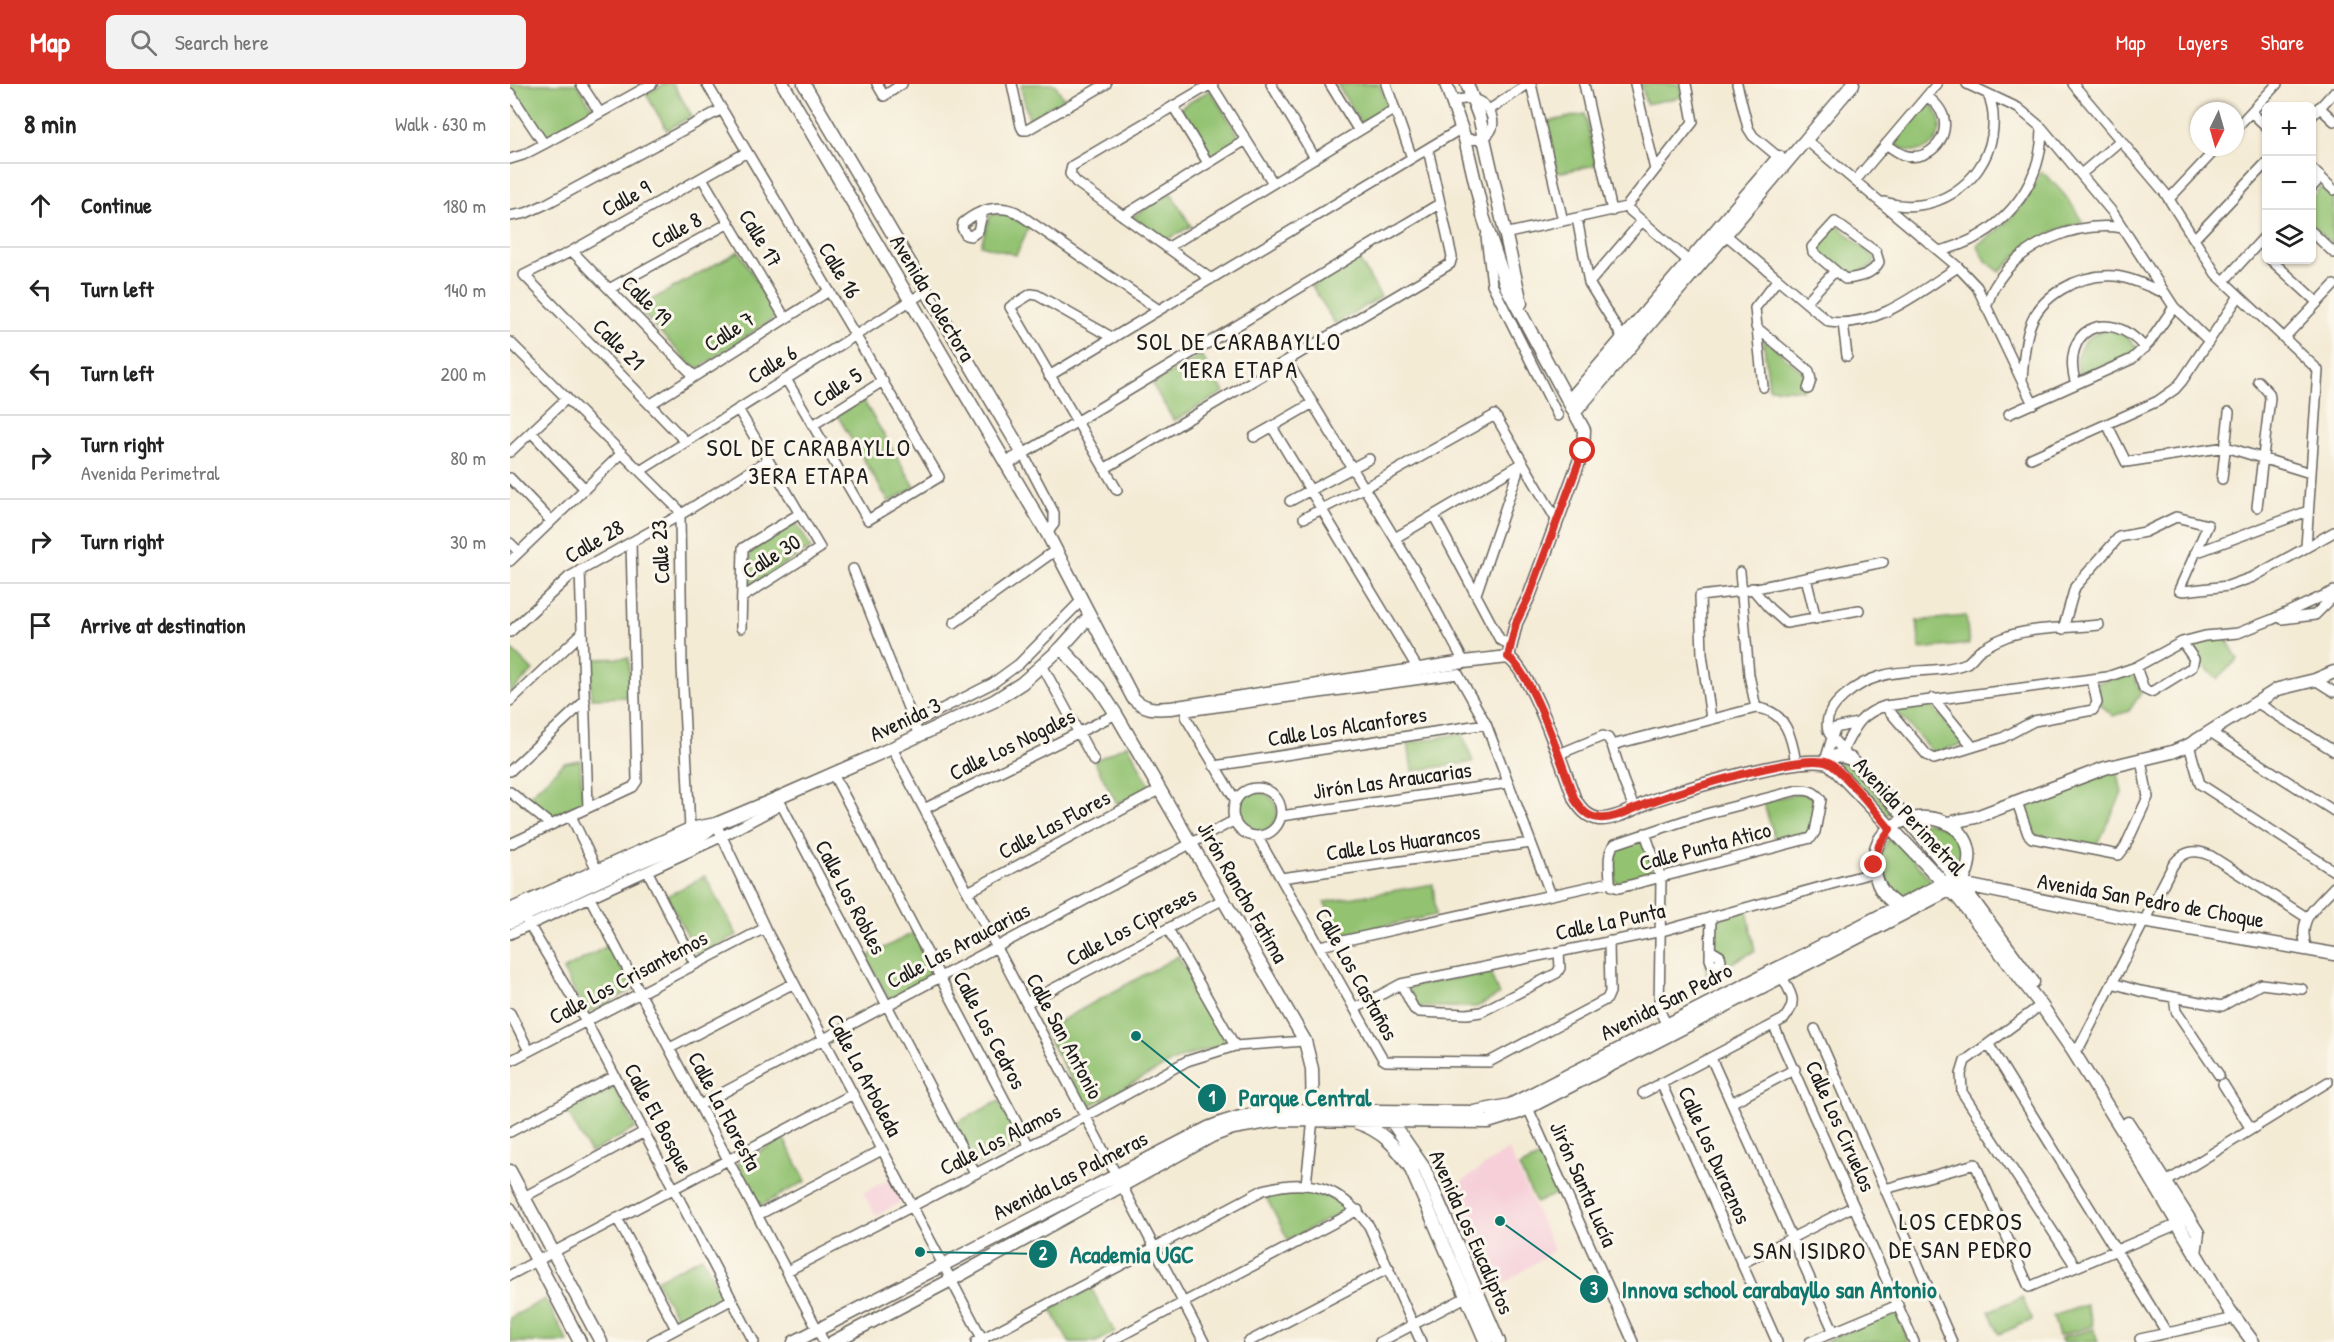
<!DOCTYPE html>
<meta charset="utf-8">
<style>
:root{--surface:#fff;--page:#f2f2f2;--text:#222;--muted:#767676;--line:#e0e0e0;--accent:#d93025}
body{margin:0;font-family:"Patrick Hand",sans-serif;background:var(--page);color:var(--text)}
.controls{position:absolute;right:18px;top:18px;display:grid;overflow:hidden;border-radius:9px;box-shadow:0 2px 4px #0004}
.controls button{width:54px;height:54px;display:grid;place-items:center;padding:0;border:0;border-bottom:2px solid var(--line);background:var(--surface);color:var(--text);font:30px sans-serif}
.compass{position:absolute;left:1680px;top:18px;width:54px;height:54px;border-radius:50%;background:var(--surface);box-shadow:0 2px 4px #0004;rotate:185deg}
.stop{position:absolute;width:18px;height:18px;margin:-14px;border:4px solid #d93025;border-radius:50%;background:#fff}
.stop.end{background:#d93025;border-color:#fff;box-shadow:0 2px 6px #0008}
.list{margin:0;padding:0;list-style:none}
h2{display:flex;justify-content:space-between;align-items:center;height:78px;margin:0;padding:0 24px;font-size:26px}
h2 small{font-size:20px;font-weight:400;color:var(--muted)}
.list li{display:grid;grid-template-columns:39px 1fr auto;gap:18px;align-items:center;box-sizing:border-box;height:84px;padding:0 24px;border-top:2px solid var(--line)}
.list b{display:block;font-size:22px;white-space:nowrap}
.list p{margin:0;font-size:20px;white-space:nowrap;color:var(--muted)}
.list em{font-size:20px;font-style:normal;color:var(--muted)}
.icon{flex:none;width:33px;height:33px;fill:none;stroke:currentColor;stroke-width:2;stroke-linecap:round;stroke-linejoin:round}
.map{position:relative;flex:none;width:1824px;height:1258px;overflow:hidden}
header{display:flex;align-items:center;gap:36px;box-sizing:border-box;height:84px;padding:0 30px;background:var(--accent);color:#fff}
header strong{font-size:28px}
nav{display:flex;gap:33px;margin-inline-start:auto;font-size:21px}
.search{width:420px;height:54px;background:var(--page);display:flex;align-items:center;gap:15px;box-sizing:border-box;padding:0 21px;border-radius:9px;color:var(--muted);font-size:22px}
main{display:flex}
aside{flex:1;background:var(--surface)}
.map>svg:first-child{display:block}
</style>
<header>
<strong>Map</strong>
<div class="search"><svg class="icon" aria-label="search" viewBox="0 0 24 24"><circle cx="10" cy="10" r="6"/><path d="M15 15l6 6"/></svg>Search here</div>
<nav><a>Map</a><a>Layers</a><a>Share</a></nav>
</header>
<main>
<aside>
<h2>8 min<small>Walk · 630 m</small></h2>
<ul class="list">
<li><svg class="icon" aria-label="ahead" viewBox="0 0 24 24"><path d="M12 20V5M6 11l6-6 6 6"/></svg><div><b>Continue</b></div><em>180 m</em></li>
<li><svg class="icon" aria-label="left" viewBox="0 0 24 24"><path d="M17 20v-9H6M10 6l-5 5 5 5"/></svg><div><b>Turn left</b></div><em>140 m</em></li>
<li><svg class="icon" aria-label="left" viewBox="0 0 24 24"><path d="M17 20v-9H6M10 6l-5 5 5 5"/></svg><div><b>Turn left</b></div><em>200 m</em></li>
<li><svg class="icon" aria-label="right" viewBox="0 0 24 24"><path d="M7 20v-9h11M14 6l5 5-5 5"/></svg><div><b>Turn right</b><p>Avenida Perimetral</p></div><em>80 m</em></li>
<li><svg class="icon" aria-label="right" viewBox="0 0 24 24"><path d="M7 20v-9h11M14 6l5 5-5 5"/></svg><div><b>Turn right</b></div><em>30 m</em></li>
<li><svg class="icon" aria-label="arrive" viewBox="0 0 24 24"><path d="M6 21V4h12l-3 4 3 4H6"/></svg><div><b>Arrive at destination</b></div></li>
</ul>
</aside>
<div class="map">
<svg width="1824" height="1258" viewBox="0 0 1824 1258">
<rect width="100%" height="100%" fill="#fbf7ec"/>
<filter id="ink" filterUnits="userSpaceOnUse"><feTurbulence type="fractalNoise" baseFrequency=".0167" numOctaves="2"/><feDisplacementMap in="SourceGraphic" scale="12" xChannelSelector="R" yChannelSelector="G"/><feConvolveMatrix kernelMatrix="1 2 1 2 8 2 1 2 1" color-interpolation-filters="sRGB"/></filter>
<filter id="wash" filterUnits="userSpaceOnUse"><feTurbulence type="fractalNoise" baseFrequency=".008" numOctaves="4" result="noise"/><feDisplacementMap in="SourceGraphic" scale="24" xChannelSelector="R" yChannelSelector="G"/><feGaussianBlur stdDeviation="1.35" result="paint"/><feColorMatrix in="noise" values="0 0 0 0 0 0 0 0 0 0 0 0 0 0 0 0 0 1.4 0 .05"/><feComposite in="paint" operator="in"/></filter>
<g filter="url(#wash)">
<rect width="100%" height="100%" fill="#f4ebd5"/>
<!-- built -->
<path fill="#f6cfd9" d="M998 1065 1044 1166 980 1209 937 1108Z
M381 1094 393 1117 366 1132 353 1109Z"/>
<!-- green -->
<path fill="#93c271" stroke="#586f46" stroke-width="1.5" d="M0 0H67L84 26 35 54Z
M154 0H163L182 32 157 46 136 10Z
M512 0H545L554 15 519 35 511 5Z
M827 0H869L878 22 850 39Z
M1131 0H1170L1173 13 1136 20Z
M700 6 731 55 701 73 670 24Z
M1419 18C1448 46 1415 84 1383 59Z
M1075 30 1086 81 1047 89 1036 38Z
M1531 87C1549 102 1562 118 1573 139 1536 146 1516 161 1490 188L1476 177 1467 161C1500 139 1514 123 1531 87Z
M1811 103 1824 115 1823 160 1802 141V114Z
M661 109 681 142 655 157 622 133Z
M487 130 499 131 519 143 506 171 471 161 480 131Z
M1326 140 1365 174 1364 181 1347 190 1335 191 1305 165Z
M229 167 267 232 186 286 127 224Z
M848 174 871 213 825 240 802 202Z
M1595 246C1608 247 1620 253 1627 264L1616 273 1570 293C1562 270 1572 252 1595 246Z
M1253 254 1296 291 1293 306 1259 304Z
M691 271 714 308 664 337 642 300Z
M353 316 405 403 379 418 327 331Z
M286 438 301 464 243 500 239 497 240 466Z
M1456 532 1459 560 1410 565 1407 537Z
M1694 555 1717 556 1728 575 1707 595 1693 581 1680 560Z
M0 564 23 587 0 609Z
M119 574 120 613 81 614 80 575Z
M1623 589 1631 609 1619 627 1603 632 1591 621 1587 599Z
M1421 620 1453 660 1423 669 1385 625Z
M952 649 963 678 902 687 898 659Z
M618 660 640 703 607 720 584 677Z
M70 676 73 718 43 732 18 713 54 679Z
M1335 676 1380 725 1379 730 1375 731 1330 683 1329 677Z
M1607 685 1612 709 1587 762 1524 751 1513 723Z
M727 728a20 20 0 1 1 40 0a20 20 0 1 1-40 0Z
M1292 709 1299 711 1308 719 1301 751 1266 759 1253 717Z
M1409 738C1426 738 1448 747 1453 765 1455 773 1455 782 1456 790Z
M1381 752 1424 799 1389 817C1371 801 1363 772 1381 752Z
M1135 753 1145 791 1110 800 1105 798V766Z
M195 792 227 851 188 872 157 812Z
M923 800 926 831 832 851 814 818Z
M1237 826 1245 867 1196 892 1198 838Z
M403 849 426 891 379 916 356 873Z
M99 861 123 906 76 930 53 886Z
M668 872 718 959 670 974 576 1024 534 946Z
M980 888 989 911 967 923H909L897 903Z
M104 1002 126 1044 80 1069 57 1027Z
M489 1017 512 1059 465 1083 442 1041Z
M274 1055 296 1097 250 1122 227 1079Z
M1034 1071 1052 1107 1026 1119 1009 1083Z
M771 1105C798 1104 817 1109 838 1125L778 1156 755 1111Z
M192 1173 213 1214 168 1237 146 1196Z
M581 1204 605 1248 586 1258H559L541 1225Z
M1512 1213 1522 1236 1489 1250 1479 1227Z
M35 1215 58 1258H0V1234Z
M1576 1221 1583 1242 1549 1252 1543 1232Z
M1387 1227 1398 1258H1313Z
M1584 1245 1588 1258H1552L1551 1254Z"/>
</g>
<g filter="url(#ink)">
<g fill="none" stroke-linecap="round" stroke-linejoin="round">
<!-- minor casing -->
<g stroke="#68645d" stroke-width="12">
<path id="minor" d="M71 0 90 29
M197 0 429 393 358 436 276 295
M367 0 374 12 392 0
M502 0 511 42 513 46H517L596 0
M701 0 562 82 560 90 566 98 701 195
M701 0 763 99
M761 0 805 74
M820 0 849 47
M876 0 902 74
M1021 0 1053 137
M1074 0 1102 127
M1227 0 1238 44 1243 52 1272 76
M1457 0 1508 24 1532 44 1603 129 1664 223 1699 257
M1563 0 1655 109 1706 190 1808 286 1796 463
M0 9 34 60
M943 18C983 0 1002 62 955 55
M663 22 698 79
M1809 23 1824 37
M982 24 1018 0
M1741 28 1756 42
M1802 32 1824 8
M1725 45 1767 0
M1296 56 1448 183 1467 203 1523 320
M1376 60C1383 65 1389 70 1397 72 1419 76 1438 56 1434 35 1432 25 1424 18 1417 12
M0 75 13 71 34 60 142 0
M1802 85 1824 106
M1145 86 1183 38 1176 0
M1571 90 1611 56
M192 94 275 234
M1345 97 1427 0
M1802 103 1811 93
M1659 115 1708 63
M1374 118C1423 133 1473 101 1482 52 1484 39 1484 23 1478 11
M1116 123 1183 181
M473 127 468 147 461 152 456 151 452 144 453 139C469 126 487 120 506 128L649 226
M0 132 16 129 36 120 212 25
M613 132 736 56
M1067 134 1079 199 1116 259
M1325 138 1366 168 1369 178C1363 190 1347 194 1335 195L1303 168 1302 163Z
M1802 148 1824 169
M994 150 1116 123 1145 86 1125 0
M1216 151 1319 238C1368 244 1409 208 1448 183
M976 152 982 200 1048 332
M1684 155 1756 79
M657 164 885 25
M62 167 184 292
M1429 167C1488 154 1532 106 1532 44
M1761 176 1807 218
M1714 197 1756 151
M1079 199 1132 137
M99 205 219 139
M1296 218 1325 187
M1476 223C1479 216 1481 208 1485 202 1510 159 1566 137 1613 144
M1333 239 1337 272
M1246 243 1299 287 1301 296 1298 305
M1775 253 1824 201
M603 254 527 211 521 210 500 223 607 406
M0 258 168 425 170 431 172 582 180 745
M777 277 909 494 954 578
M539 292 952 44
M1512 296C1513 279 1514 262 1519 245 1529 211 1569 190 1604 192 1620 193 1637 202 1652 208
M1566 300C1549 247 1597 220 1635 264
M1253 303 1245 224 1268 195
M141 320 319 207
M228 325 310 464 233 513
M1499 330 1622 275 1639 259 1664 223
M1597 340 1616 378 1716 363 1800 389
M303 341 373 297
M762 343 908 585
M21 348 75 405
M744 353 803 319
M176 358 14 191 62 167 237 68
M0 368 57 314
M1521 374 1648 317 1665 305 1672 297 1729 212
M594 385 940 180 942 173 918 65
M130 387 416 207
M0 394 41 437
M1712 395 1719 328
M780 417 859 375
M1747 423 1760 314 1759 309 1748 297
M924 432 990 556 1000 560
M794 434 871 395 985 331 1047 437
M537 449 544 440V429L513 370 929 120
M885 454 1013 379
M0 459 9 468
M1685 469 1798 427
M0 477 112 369
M343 485 406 644
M70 486 78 723
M1230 488 1239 591 1246 624
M1296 494 1306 535
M1242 504 1259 524 1276 539 1349 526
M966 510 1007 390 1008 382
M1772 535 1805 531 1824 512
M444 539 546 466
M231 544 233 464 289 430
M1553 545 1565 503 1609 453 1635 448 1666 433 1698 441 1669 506 1673 507 1718 502 1743 493 1824 448
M0 548 59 493 170 431 258 376
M532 581 584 677
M1626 583 1634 605 1640 608 1643 607 1682 583 1684 575 1672 558
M1805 596 1824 608
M1423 614 1463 663
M0 617 72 549
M1746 618 1824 667
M1375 622 1417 671 1424 675 1492 654 1524 637 1583 626 1587 619 1582 595
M1201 635 1192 570 1190 512 1232 507 1373 478
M404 639 483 599 509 580 571 517
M1700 648 1824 727
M1102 661 1113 696 1124 724
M1679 661 1690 700 1824 787
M382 664 694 1258
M1333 666C1345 643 1350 630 1375 622L1597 593 1626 583 1672 558 1695 552 1728 549 1761 536 1824 507
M1054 668 1093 652 1098 654 1102 661 1246 624C1276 626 1282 654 1286 679
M1335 668C1330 662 1321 655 1318 647 1311 621 1350 598 1371 592 1398 584 1430 590 1457 579 1462 576 1465 570 1470 566 1478 561 1490 555 1498 552 1527 543 1559 544 1589 541
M1315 677 1325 644 1347 639
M704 682 976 640
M0 687 75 617
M323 690 519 1062
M723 728a24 24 0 1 1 48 0a24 24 0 1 1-48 0Z
M1288 706C1299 706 1305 707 1311 716L1305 748 1301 754 1109 804 1102 802 1100 798C1100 787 1096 768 1105 760L1191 731Z
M0 708 41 741
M268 714 465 1089
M726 717 676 634 677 627 948 590 976 640 1041 811
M1507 718 1518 750 1522 754 1609 771 1615 763 1638 713 1631 676
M414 725 606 630
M61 732 87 786
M771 732 998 699
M206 740 255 844 474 1258
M1135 749 1151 794 1149 925 1159 946
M747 752 873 975 876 977 979 978 1097 915 1100 908 1099 857
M0 760 123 703 127 697 121 459
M138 788 185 880
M771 794 1021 759
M458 808 649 706
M80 814 314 1258
M14 832 76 937 244 1258
M658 845 725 962
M0 850 211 753 271 721
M810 862 1100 798
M1797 865C1786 835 1805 824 1824 803
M1200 866 1210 872 1211 876 1208 880H1202L1200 875 1201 833
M1602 899 1630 907 1712 922 1751 900 1792 905
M891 900 904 925 909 928 957 930 971 928 1047 889 1050 884 1049 868
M1664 913 1666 927 1709 991
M516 919 712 816
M1531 921 1455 977 1451 990 1452 1008 1566 1183
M846 924 891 900 1152 847 1365 788
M0 929 19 967
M1264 942 1404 1258
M1305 945 1442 1258
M1479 961 1657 1249
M160 964 284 899
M1563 967 1570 962 1663 781C1673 767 1685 764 1701 772L1796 833
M1201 974 1324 1248
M0 977 255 844
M1151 999 1267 1258
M1713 1000 1741 1045
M1133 1009 1274 935C1288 917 1282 911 1272 893
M1221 1019 1285 985
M190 1021 725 736
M1018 1024 1123 1258
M0 1048 105 992
M1656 1098 1818 998
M796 1100 803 1035
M1375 1105 1465 1080 1519 1203 1668 1140
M14 1113 134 1048
M248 1131 372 1066
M107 1134 166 1245
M1233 1179 1344 1122
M277 1187 575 1033 677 977 725 962 795 957
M0 1191 343 1010
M1630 1255 1725 1234
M142 1258 221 1216
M466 1258 753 1106C800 1093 830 1103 859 1142L911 1258
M599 1258 848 1126
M738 1258 879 1184
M870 1258 956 1213
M1300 1258 1388 1221"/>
</g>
<!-- tertiary casing -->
<g stroke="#68645d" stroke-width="15">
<path id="tertiary" d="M273 0 537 449 623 614C635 626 645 625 661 624L954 578 998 573C1023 590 1053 684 1065 716 1071 725 1077 733 1089 735 1106 736 1126 723 1141 717 1173 706 1294 668 1320 680L1449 815 1531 921 1563 967 1614 1049 1718 1224 1743 1258
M294 0 513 370 497 379
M936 0 955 55 973 132 997 204 1074 346 1073 367 1020 510 1006 539 998 573
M957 0 969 32 1011 219
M1059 317 1269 73
M1065 328 1343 0
M551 564 589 604 606 630 795 957 802 985 803 1034
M1315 677 1328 671 1341 675 1397 735 1451 800 1523 898
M1438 739 1466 733 1595 684 1662 668 1679 661 1768 605 1805 596 1824 588
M1451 800 1633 837 1824 870
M1394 825C1378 817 1367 804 1365 787 1354 707 1494 722 1451 800
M0 826 180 745 206 740 268 714 382 664 484 617 512 599 551 564 579 533
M0 838C44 818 87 797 130 778 155 766 184 761 204 741
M878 1032 914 1084 989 1258
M848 1039C872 1047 886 1062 900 1083L976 1258
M1618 1039 1688 1149 1685 1170
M0 1087 91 1258
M0 1125 70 1258
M284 1258 698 1044C721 1034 744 1029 769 1026L964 1028 1000 1021 1446 793
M323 1258 441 1196 702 1052 723 1044 770 1036 978 1038 1010 1028 1451 800"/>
</g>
<!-- minor -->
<use href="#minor" stroke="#fff" stroke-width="9"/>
<!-- tertiary -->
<use href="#tertiary" stroke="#fff" stroke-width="12"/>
</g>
</g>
<g fill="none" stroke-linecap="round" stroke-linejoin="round" filter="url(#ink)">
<!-- route -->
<path stroke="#d93025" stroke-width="8" d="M1073 367 1020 510 1006 539 998 573C1023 590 1053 684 1065 716 1071 725 1077 733 1089 734 1105 736 1125 723 1141 718 1169 707 1294 668 1318 679 1332 685 1368 731 1380 745L1369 761 1364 781"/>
</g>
<g text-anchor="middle" stroke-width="6" stroke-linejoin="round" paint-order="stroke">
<!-- street labels -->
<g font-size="22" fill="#1c1c1c" stroke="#fbf7ec">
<text transform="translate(116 114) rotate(-29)" y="8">Calle 9</text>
<text transform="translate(166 146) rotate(-28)" y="8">Calle 8</text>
<text transform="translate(251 154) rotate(59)" y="8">Calle 17</text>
<text transform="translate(330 186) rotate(59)" y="8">Calle 16</text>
<text transform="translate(423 214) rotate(59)" y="8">Avenida Colectora</text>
<text transform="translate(137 216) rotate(45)" y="8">Calle 19</text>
<text transform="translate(219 247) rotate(-33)" y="8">Calle 7</text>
<text transform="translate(109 260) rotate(45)" y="8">Calle 21</text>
<text transform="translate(262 280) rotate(-32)" y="8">Calle 6</text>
<text transform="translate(327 303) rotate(-33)" y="8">Calle 5</text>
<text transform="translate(84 457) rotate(-30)" y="8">Calle 28</text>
<text transform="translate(150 468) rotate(-93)" y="8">Calle 23</text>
<text transform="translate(261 472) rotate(-32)" y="8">Calle 30</text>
<text transform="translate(395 635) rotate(-25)" y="8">Avenida 3</text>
<text transform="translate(837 642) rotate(-9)" y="8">Calle Los Alcanfores</text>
<text transform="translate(502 660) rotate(-26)" y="8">Calle Los Nogales</text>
<text transform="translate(882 696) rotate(-8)" y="8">Jirón Las Araucarias</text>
<text transform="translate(1400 732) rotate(47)" y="8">Avenida Perimetral</text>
<text transform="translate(544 740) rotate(-28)" y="8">Calle Las Flores</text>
<text transform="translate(893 758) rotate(-8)" y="8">Calle Los Huarancos</text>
<text transform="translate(1195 762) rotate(-15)" y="8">Calle Punta Atico</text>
<text transform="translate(733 808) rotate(60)" y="8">Jirón Rancho Fatima</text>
<text transform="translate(341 813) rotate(62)" y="8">Calle Los Robles</text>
<text transform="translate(1641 816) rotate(10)" y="8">Avenida San Pedro de Choque</text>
<text transform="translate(1100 837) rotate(-12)" y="8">Calle La Punta</text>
<text transform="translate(621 842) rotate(-28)" y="8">Calle Los Cipreses</text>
<text transform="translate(448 861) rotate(-28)" y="8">Calle Las Araucarias</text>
<text transform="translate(847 890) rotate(61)" y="8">Calle Los Castaños</text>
<text transform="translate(118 893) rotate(-28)" y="8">Calle Los Crisantemos</text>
<text transform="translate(1156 917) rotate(-27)" y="8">Avenida San Pedro</text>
<text transform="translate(480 946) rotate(62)" y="8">Calle Los Cedros</text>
<text transform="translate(555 952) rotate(62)" y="8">Calle San Antonio</text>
<text transform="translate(355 991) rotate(62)" y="8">Calle La Arboleda</text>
<text transform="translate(215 1027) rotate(62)" y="8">Calle La Floresta</text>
<text transform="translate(149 1034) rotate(62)" y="8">Calle El Bosque</text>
<text transform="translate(1331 1042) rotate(66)" y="8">Calle Los Ciruelos</text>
<text transform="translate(490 1055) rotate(-27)" y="8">Calle Los Alamos</text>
<text transform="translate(1205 1071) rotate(66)" y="8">Calle Los Duraznos</text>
<text transform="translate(560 1091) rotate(-27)" y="8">Avenida Las Palmeras</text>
<text transform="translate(1074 1100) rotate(66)" y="8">Jirón Santa Lucía</text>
<text transform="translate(962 1148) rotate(66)" y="8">Avenida Los Eucaliptos</text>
</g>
<!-- neighbourhood labels -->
<g font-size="24" letter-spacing="1.5" fill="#1c1c1c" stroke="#fbf7ec">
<text x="729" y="266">SOL DE CARABAYLLO<tspan x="729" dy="28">1ERA ETAPA</tspan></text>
<text x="299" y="372">SOL DE CARABAYLLO<tspan x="299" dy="28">3ERA ETAPA</tspan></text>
<text x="1451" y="1146">LOS CEDROS<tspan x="1451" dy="28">DE SAN PEDRO</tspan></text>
<text x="1300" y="1175">SAN ISIDRO</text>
</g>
</g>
<!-- callouts -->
<path fill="none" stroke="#0f766e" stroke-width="2" d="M626 952L702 1014M410 1168L533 1170M990 1137L1084 1205"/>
<g fill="#0f766e" stroke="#fbf7ec" stroke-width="2">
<circle cx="626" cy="952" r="6"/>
<circle cx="410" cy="1168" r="6"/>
<circle cx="990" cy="1137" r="6"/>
<circle cx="702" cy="1014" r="15"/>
<circle cx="533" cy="1170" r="15"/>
<circle cx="1084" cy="1205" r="15"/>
</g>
<g font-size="18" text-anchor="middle" font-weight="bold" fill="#fff">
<text x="702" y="1020">1</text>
<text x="533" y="1176">2</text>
<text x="1084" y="1211">3</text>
</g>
<g font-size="24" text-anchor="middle" font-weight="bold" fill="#0f766e" stroke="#fbf7ec" stroke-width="6" stroke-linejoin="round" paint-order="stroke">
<text x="795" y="1022">Parque Central</text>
<text x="622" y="1179">Academia UGC</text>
<text x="1269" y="1214">Innova school carabayllo san Antonio</text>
</g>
</svg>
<div class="controls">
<button>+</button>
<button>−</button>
<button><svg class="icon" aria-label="layers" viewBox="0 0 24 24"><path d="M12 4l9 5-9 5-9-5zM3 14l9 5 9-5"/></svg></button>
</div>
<svg class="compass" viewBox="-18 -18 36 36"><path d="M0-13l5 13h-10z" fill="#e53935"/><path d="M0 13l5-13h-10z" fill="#767676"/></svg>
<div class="stop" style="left:1073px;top:367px"></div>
<div class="stop end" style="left:1364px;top:781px"></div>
</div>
</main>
